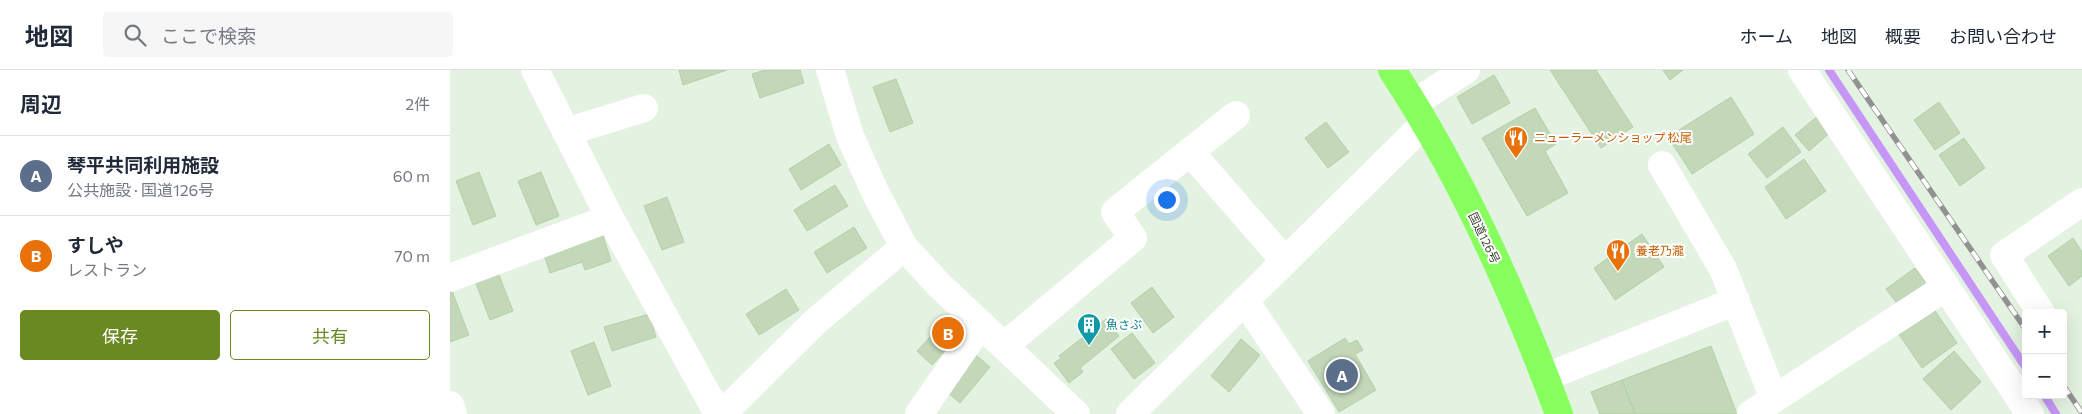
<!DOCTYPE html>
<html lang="ja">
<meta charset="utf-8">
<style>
:root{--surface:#fff;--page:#f6f6f7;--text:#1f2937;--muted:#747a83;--line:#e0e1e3;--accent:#698923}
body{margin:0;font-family:Commissioner,"Noto Sans JP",sans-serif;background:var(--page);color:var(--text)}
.controls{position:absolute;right:15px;bottom:15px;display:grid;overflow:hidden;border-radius:5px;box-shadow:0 5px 20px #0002}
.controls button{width:45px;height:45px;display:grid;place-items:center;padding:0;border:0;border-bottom:1px solid var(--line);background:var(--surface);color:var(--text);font:25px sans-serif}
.you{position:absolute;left:716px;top:129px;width:18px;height:18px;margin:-12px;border:4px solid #fff;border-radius:50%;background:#1a73e8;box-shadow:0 0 0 8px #1a73e833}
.badge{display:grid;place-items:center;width:32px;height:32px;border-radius:50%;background:var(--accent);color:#fff;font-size:16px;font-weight:700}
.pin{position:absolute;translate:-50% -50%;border:2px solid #fff;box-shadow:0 1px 5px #0006}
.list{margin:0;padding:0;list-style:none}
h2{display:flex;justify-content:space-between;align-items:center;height:65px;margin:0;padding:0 20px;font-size:21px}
h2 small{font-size:16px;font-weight:400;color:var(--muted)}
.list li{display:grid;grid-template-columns:32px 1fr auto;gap:15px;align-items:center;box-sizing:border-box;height:80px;padding:0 20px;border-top:1px solid var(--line)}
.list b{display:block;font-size:19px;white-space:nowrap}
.list p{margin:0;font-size:16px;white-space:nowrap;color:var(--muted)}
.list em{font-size:16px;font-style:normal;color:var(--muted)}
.actions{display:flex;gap:10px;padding:15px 20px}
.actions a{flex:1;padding:11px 0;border:1px solid var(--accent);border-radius:5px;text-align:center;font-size:18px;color:var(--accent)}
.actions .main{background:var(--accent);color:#fff}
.icon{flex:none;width:28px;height:28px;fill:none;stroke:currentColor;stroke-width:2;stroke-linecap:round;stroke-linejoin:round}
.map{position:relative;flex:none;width:1632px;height:344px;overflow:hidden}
header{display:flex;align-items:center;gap:30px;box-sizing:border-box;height:70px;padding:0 25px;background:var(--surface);border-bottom:1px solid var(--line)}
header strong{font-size:24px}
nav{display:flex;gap:28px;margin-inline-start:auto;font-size:18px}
.search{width:350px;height:45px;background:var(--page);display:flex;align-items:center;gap:12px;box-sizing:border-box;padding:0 18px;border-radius:5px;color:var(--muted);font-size:19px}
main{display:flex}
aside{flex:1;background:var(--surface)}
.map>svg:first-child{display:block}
</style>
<header>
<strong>地図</strong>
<div class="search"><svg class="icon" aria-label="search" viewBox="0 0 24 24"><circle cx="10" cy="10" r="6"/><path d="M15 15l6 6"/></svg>ここで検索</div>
<nav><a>ホーム</a><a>地図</a><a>概要</a><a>お問い合わせ</a></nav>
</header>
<main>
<aside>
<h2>周辺<small>2件</small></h2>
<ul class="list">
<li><span class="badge" style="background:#5c6f8a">A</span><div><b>琴平共同利用施設</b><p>公共施設 · 国道126号</p></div><em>60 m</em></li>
<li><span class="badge" style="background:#e8710a">B</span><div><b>すしや</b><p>レストラン</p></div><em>70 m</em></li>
</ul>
<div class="actions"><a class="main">保存</a><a>共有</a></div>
</aside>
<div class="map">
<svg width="1632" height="344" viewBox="0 0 1632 344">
<rect width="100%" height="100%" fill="#e4f2e1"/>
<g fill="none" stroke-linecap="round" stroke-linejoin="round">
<!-- stream -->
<path stroke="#c696f6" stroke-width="8" d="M1379 0 1576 298
M1594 325 1606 344"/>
</g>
<!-- building -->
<path fill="#c2d8b8" stroke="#b4d0a8" d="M229 0H277L233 15Z
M315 0H350L354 13 310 28 302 4Z
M1100 0H1146L1183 57 1151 78Z
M1213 0H1233L1220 10Z
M1044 5 1060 33 1022 54 1007 27Z
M446 9 463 53 440 62 423 17Z
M1281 27 1304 64 1242 104 1218 67Z
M1489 32 1510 63 1485 80 1464 50Z
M1085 38 1106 74 1095 81 1118 123 1077 146 1032 68Z
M1369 45 1382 61 1359 81 1345 65Z
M876 52 899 82 878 98 855 68Z
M1333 57 1351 82 1317 108 1298 84Z
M1514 68 1535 98 1510 116 1489 85Z
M379 74 391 95 351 120 339 99Z
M1354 89 1376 121 1336 149 1315 117Z
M29 102 46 146 23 155 6 111Z
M91 102 109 146 86 155 68 111Z
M385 115 398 136 357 161 344 140Z
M217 127 234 172 212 180 194 136Z
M404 157 417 178 377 203 364 182Z
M152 162 161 191 135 200 132 192 100 203 93 182Z
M1192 164 1214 197 1165 230 1144 198Z
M1623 168 1632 182V206L1619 216 1598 186Z
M46 197 63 241 40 250 23 206Z
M1465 198 1480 218 1451 239 1436 219Z
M702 217 724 247 703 263 681 233Z
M336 219 349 240 309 265 296 244Z
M2 221 19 265 0 272V222Z
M1483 238 1507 273 1472 298 1448 263Z
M199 244 206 267 162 281 154 257Z
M497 249 512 263 482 295 467 281Z
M656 249 669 266 630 298 633 302 619 313 604 293 611 288 609 286Z
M682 263 705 293 684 309 661 279Z
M895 268 899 274 907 270 913 280 905 284 926 320 889 342 858 291Z
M791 269 810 285 779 322 761 306Z
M144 272 161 316 138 325 121 281Z
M1261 276 1287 344H1185L1172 310Z
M521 281 540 297 510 333 491 317Z
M1504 281 1531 312 1501 340 1473 309Z
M1172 310 1185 344H1150L1141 322Z"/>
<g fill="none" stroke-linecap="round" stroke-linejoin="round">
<!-- minor -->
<path stroke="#fff" stroke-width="28" d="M85 0 160 148 268 344
M380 0 400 66 425 122 454 177 489 215 626 344
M1352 0 1580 344
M964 33 1016 0
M116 62 194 38
M740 82 835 191
M1212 95 1273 199 1324 329
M0 208 160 148
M795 231 871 344
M1591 243 1554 185 1632 132
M554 276 683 168 665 142 786 45
M1096 307 1286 231
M0 335 3 344
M272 344 366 251 454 177
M469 344 531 254
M680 344 975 53
M1301 344 1496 217"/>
<!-- highway -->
<path stroke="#86ff5f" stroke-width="28" d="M942 0C1012 106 1065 225 1109 344"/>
<!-- rail casing -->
<g stroke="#929292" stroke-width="5.5">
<path id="rail" d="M1398 0 1576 260
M1613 315 1632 343"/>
</g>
<!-- rail -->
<use href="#rail" stroke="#fff" stroke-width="4" stroke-dasharray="11" stroke-linecap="butt"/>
</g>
<!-- icons -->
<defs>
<g id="restaurant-pin" transform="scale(1.25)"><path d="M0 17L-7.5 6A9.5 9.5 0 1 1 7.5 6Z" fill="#e8710a" stroke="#fff"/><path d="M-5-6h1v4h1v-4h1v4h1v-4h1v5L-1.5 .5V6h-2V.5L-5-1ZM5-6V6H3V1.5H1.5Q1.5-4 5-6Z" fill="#fff"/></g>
<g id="building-pin" transform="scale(1.25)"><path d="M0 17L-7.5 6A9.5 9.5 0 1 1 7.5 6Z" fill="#0f9aa8" stroke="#fff"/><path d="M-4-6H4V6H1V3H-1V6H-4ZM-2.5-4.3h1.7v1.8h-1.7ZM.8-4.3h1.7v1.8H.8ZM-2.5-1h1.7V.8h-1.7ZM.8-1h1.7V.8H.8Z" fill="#fff"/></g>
</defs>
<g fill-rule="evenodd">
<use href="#restaurant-pin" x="1066" y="68"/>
<use href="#restaurant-pin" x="1168" y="181"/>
<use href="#building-pin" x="639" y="255"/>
</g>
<g text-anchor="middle" stroke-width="4" stroke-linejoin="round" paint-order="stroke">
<!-- food labels -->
<g font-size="12" fill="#c56008" stroke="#fff" text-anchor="start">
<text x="1084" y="72">ニューラーメンショップ 松尾</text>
<text x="1186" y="185">養老乃瀧</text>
</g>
<!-- street labels -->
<g font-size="12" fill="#374431" stroke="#fff">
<text transform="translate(1034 168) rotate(64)" y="4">国道126号</text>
</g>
<!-- culture labels -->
<g font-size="12" fill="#0d838f" stroke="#fff" text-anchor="start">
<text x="656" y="259">魚さぶ</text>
</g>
</g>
</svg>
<div class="controls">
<button>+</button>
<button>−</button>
</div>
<div class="you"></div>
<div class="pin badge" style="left:892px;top:305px;background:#5c6f8a">A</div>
<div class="pin badge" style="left:498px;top:263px;background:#e8710a">B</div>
</div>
</main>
